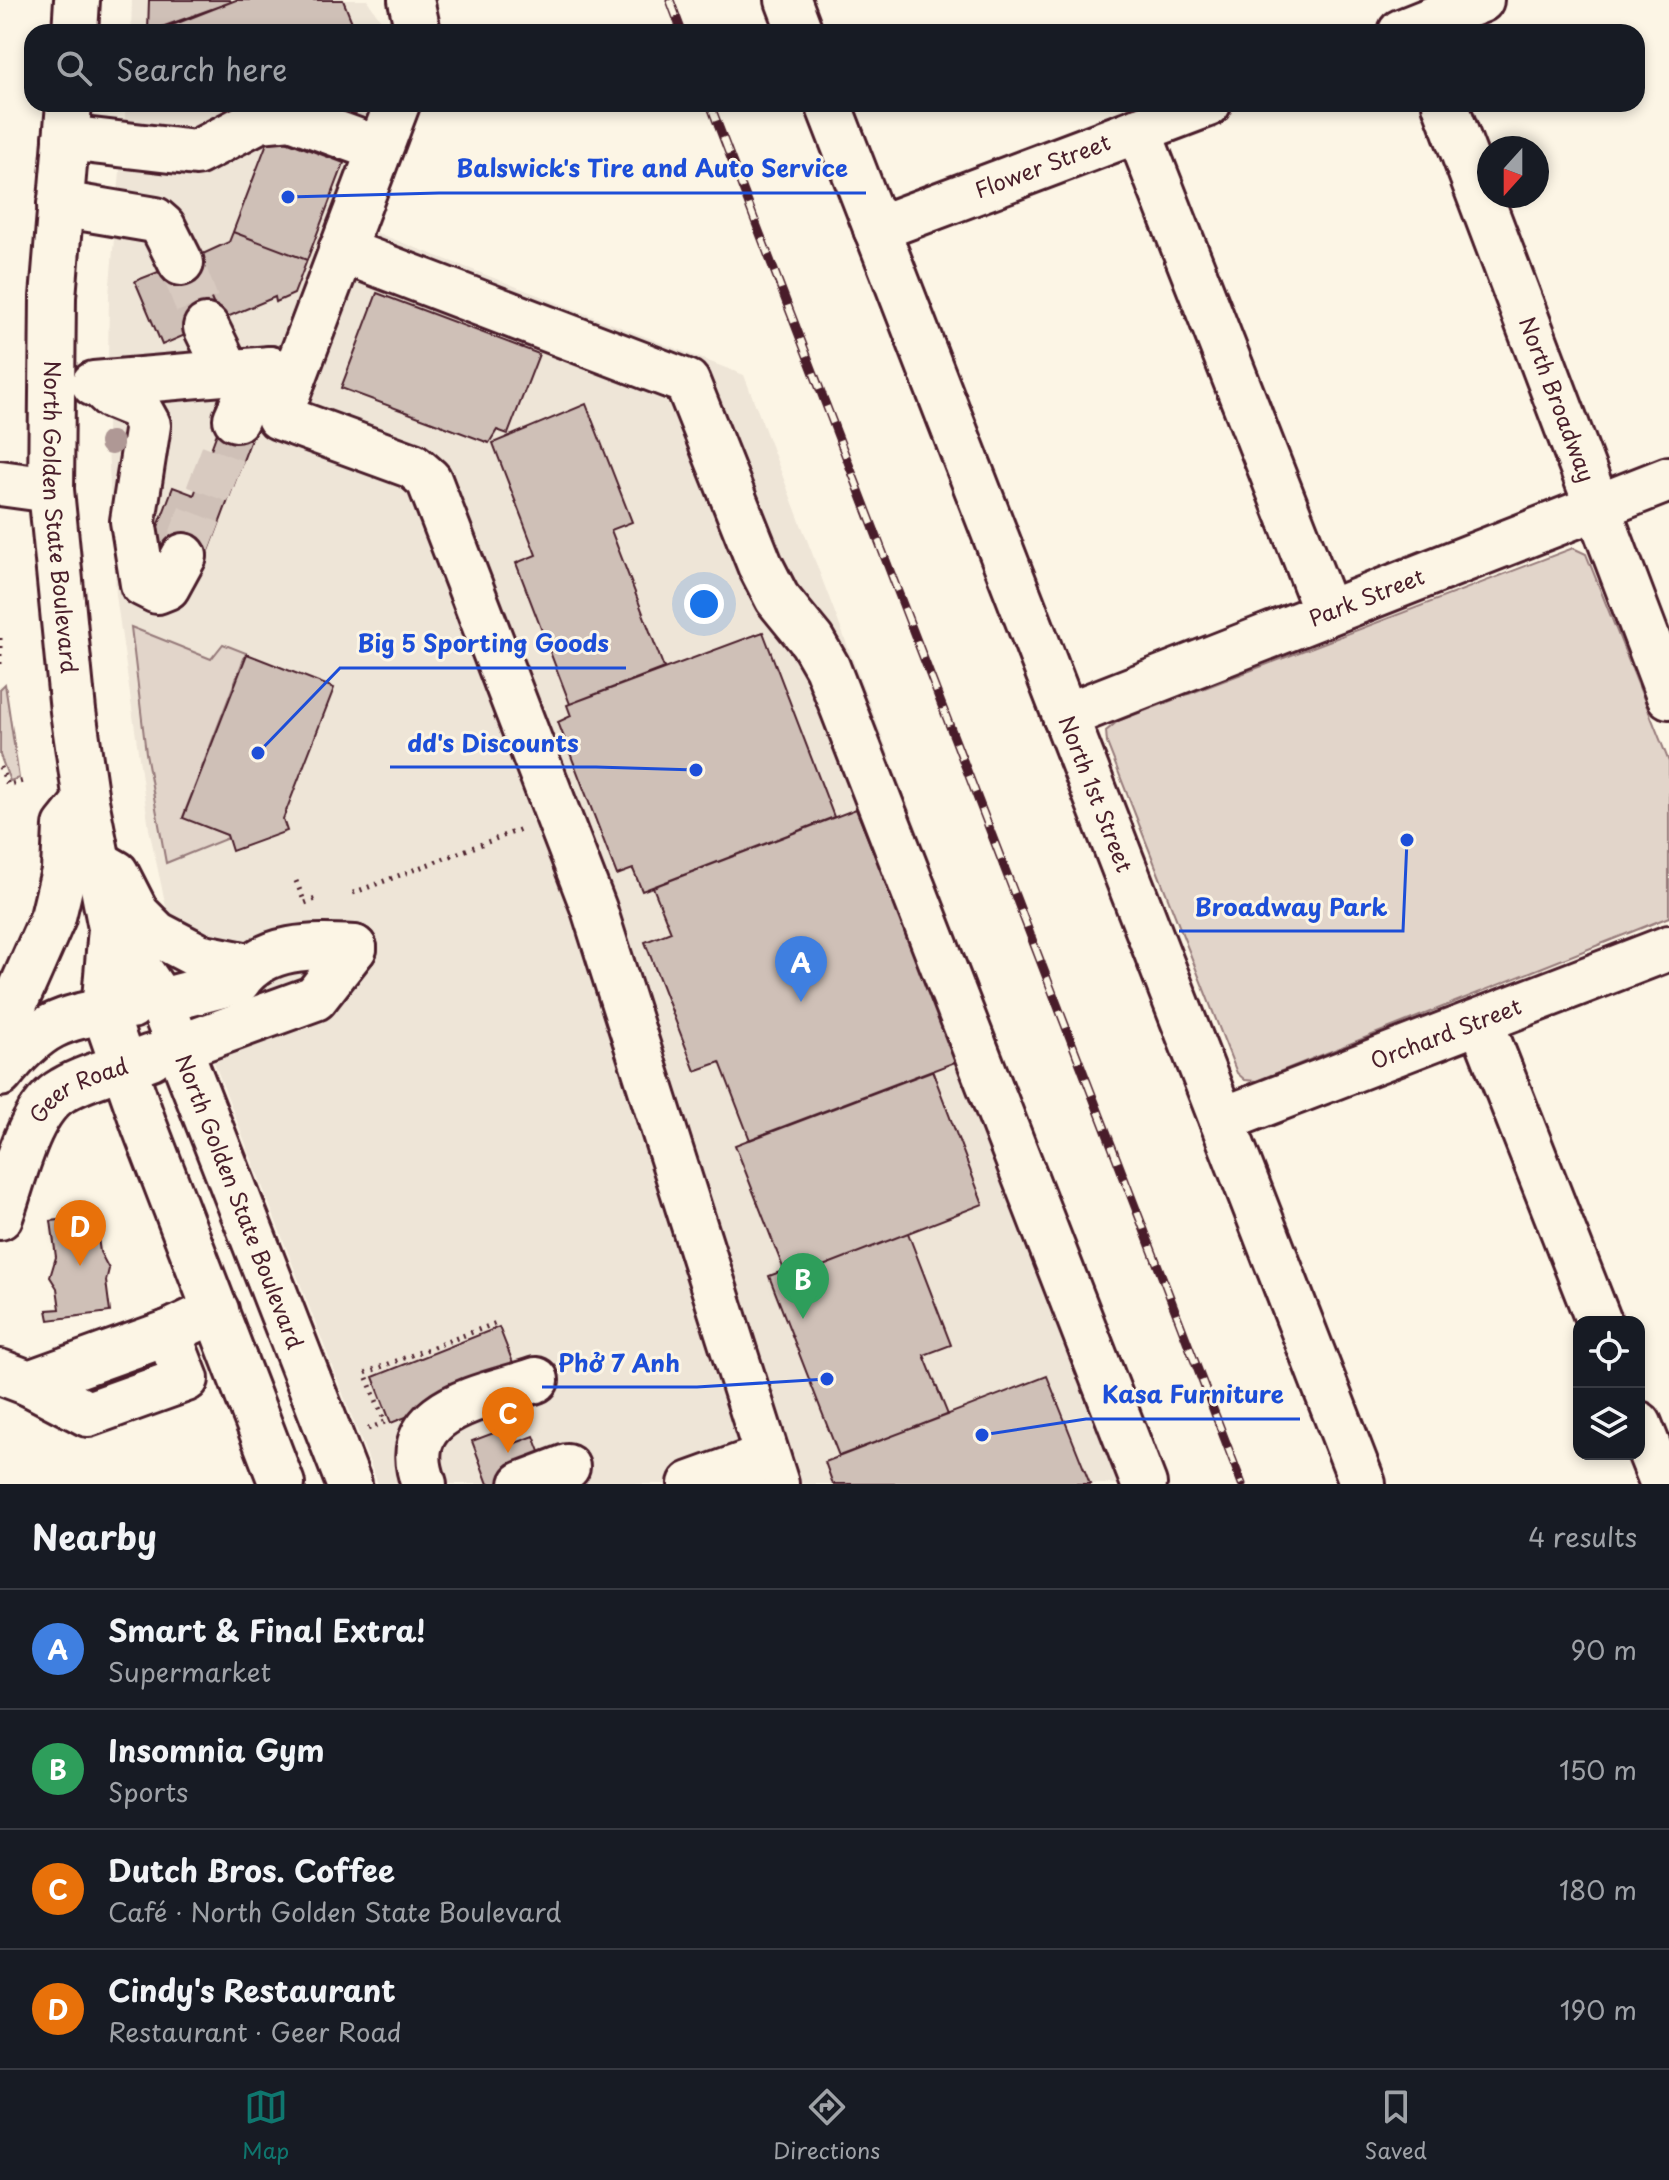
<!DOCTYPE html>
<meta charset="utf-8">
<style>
:root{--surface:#171b24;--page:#20242c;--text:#f1f3f6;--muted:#9ea1a6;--line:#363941;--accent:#0f766e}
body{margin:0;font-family:"Playpen Sans",sans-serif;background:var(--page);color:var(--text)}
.controls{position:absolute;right:24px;bottom:24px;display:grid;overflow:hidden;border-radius:16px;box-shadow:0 4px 12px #0003}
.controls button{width:72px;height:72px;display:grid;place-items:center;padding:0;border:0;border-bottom:2px solid var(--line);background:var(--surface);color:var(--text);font:40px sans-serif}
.compass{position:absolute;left:1477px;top:136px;width:72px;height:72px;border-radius:50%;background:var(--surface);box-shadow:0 4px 12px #0003;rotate:201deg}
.you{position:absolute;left:704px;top:604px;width:28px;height:28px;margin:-20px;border:6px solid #fff;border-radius:50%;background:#1a73e8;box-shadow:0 0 0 12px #1a73e833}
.badge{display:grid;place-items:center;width:52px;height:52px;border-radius:50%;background:var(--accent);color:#fff;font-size:26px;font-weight:700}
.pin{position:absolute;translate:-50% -66px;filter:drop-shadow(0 2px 4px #0008)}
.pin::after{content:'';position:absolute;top:42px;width:28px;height:24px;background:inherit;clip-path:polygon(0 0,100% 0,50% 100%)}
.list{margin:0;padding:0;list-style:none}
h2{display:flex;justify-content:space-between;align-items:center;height:104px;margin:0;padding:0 32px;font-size:34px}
h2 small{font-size:26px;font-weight:400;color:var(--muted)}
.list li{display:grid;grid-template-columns:52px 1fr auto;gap:24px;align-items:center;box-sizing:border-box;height:120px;padding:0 32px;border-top:2px solid var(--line)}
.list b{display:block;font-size:30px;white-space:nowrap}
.list p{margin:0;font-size:26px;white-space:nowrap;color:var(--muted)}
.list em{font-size:26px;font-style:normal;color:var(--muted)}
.icon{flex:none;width:44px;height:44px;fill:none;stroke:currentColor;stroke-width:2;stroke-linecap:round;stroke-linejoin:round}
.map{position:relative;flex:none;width:1669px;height:1484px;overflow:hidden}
.search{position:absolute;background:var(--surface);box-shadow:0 4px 12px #0003;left:24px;right:24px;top:24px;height:88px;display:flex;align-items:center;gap:20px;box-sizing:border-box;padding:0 28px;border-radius:24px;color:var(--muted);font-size:30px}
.sheet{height:584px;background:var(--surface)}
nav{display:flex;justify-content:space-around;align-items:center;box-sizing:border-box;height:112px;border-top:2px solid var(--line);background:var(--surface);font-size:22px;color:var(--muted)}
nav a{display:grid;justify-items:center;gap:4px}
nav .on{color:var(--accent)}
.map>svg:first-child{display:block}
</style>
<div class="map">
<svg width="1669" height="1484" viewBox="0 0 1669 1484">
<rect width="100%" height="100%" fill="#fcf5e5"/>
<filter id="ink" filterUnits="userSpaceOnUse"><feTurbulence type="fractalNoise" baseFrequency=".0125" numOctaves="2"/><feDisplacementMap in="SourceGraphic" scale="16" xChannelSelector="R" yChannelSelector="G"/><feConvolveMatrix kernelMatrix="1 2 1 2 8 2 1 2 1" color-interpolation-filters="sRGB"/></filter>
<g filter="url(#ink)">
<!-- built -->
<path fill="#eee5d7" d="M132 0H367L389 32H131Z
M126 104H371L331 215 744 375 1168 1484H378L182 980 149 829 116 595 107 430 109 295Z"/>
<!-- green -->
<path fill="#e2d5ca" stroke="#967a7a" stroke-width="2" d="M1573 548 1586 554 1669 762V917L1256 1081 1245 1080 1237 1073 1107 743 1106 731 1118 721Z
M131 627 211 659 223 644 246 653 183 817 227 835 228 838 166 863 146 753Z
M5 684 19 778 10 781 0 755V689Z"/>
<!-- building -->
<path fill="#cfc0b7" stroke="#4a1f2b" stroke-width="2" d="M149 0H230L231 2 148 32Z
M236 0H343L356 32H167L165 28Z
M270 135 344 163 307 260 233 232Z
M233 232 307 260 294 294 276 302 275 297 220 320 194 258 229 242Z
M194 258 220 320 162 345 135 281Z
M377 293 539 354 508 434 497 430 489 443 341 388Z
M586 404 632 522 611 530 664 668 570 704 516 563 536 555 493 443Z
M224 414 256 426 204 564 157 546 153 540 173 487 194 495Z
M763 632 834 817 642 891 633 869 617 875 558 722 571 716 567 705Z
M247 654 334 688 283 819 287 831 232 851 227 835 183 818Z
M856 809 958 1061 750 1140 720 1062 695 1071 645 942 671 932 653 887Z
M932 1070 983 1204 805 1273 801 1264 784 1270 735 1145Z
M95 1216 100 1252 109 1269 106 1281 110 1312 49 1320 47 1310 60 1309 57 1288 50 1277 56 1257 51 1221Z
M908 1233 951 1345 924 1355 948 1415 839 1456 769 1276 801 1264 805 1273Z
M499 1327 517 1373 391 1423 373 1377Z
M1047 1376 1090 1484H833L825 1462Z
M507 1428 513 1444 534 1436 544 1462 506 1484H488L472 1441Z"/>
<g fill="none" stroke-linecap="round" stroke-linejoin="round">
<!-- minor-tunnel -->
<path stroke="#d8cac0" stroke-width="44" stroke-dasharray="44 22" stroke-linecap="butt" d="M181 263 206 327
M184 556 236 419"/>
<!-- minor casing -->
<g stroke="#4a1f2b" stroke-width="50">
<g id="minor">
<path d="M411 0 418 32"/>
<path d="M788 0 800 32"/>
<path d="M1401 32 1481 0"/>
<path d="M397 104 279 417 413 466 429 480 594 909 776 1484"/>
<path id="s1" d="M828 104 1363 1484"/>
<path id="s2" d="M1445 104 1669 696"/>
<path d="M1138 130 1327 613"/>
<path d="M66 138 196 153 259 120 291 117 379 149"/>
<path d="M60 204 155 220 163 227 181 263"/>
<path id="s3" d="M876 229 1208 104"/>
<path d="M341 250 687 382 760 565 777 598 812 641 827 667 1144 1484"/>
<path d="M206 327 228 372"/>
<path d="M94 384 270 369 294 377"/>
<path d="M98 384 111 396 138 407 148 425 133 521 143 584 157 591 167 587 184 556"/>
<path d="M236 419 252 383 270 369"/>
<path d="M0 483 51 490"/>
<path id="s4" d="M1065 716 1669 479"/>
<path d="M97 862 116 873 137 914 157 934 199 956 249 966"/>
<path d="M161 1001 238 981C264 944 313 946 354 948"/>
<path d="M1481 1022 1599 1322"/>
<path d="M180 1047 315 998 354 948"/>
<path id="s5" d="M1222 1120 1669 948"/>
<path d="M0 1372 29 1383 168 1333 216 1310"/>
<path d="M29 1383 88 1414 186 1379 168 1333"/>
<path d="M1639 1424 1663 1484"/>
<path d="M424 1484C395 1408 483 1398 536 1380"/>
<path d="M522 1484 567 1467"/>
<path d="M691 1484 766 1457"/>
</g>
</g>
<!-- major casing -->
<g stroke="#4a1f2b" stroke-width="50">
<g id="major">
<path d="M75 32 77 0"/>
<path id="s6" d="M69 104 53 297 51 490 73 711 86 801 111 928 104 1011 144 1125 282 1484"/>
<path id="s7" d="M111 928 161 1001 349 1484"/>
<path d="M0 1037 53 917 64 871 66 826 82 806"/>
<path d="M0 1074C45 1018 63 1019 131 1006"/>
<path id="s8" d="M0 1217C14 1180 27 1110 63 1090 88 1075 123 1068 151 1057"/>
</g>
</g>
<!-- path -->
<path stroke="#4a1f2b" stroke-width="5" stroke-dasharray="2 6" stroke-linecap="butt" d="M0 638V664
M0 767 8 785 23 781
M296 881 305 903 318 898
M353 893 524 828
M368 1429 385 1422 365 1373 499 1322"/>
<!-- minor -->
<use href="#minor" stroke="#fcf5e5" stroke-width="44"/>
<!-- major -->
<use href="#major" stroke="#fcf5e5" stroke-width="44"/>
<!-- rail casing -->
<g stroke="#4a1f2b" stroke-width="9">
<path id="rail" d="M670 0 682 32
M710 104 1242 1484"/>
</g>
<!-- rail -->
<use href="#rail" stroke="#fcf5e5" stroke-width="6" stroke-dasharray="18" stroke-linecap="butt"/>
</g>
<!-- trees -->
<circle fill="#af9895" cx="111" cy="443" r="12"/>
</g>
<g text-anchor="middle" stroke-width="6" stroke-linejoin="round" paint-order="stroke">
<!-- street labels -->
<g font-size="22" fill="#4a1f2b" stroke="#fcf5e5">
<text dy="8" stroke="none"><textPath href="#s3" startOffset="178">Flower Street</textPath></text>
<text dy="8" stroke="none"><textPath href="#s2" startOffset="316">North Broadway</textPath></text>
<text dy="8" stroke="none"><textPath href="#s6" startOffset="414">North Golden State Boulevard</textPath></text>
<text dy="8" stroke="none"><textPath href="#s4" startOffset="324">Park Street</textPath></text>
<text dy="8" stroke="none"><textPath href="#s1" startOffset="740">North 1st Street</textPath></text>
<text dy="8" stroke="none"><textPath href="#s5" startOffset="240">Orchard Street</textPath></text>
<text dy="8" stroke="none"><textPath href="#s8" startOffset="158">Geer Road</textPath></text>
<text dy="8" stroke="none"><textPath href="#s7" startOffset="304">North Golden State Boulevard</textPath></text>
</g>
</g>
<!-- callouts -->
<path fill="none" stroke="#1d4ed8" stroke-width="3" d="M288 197L439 193H866M258 753L340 668H626M696 770L596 767H390M1407 840L1403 931H1179M827 1379L697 1387H542M982 1435L1086 1419H1300"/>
<g fill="#1d4ed8" stroke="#fcf5e5" stroke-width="3">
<circle cx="288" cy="197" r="8"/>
<circle cx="258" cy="753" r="8"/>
<circle cx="696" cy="770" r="8"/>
<circle cx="1407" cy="840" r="8"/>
<circle cx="827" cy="1379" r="8"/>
<circle cx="982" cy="1435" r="8"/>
</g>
<g font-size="24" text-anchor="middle" font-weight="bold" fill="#1d4ed8" stroke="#fcf5e5" stroke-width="6" stroke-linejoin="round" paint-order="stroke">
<text x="652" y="177">Balswick's Tire and Auto Service</text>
<text x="483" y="652">Big 5 Sporting Goods</text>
<text x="493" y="752">dd's Discounts</text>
<text x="1291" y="916">Broadway Park</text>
<text x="619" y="1372">Phở 7 Anh</text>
<text x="1193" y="1403">Kasa Furniture</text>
</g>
</svg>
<div class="controls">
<button><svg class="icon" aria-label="locate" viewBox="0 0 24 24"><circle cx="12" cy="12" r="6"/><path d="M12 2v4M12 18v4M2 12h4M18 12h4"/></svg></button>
<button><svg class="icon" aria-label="layers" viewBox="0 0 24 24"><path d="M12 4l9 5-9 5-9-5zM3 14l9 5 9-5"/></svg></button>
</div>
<svg class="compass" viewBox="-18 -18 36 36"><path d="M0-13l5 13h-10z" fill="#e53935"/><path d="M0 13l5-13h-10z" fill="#9ea1a6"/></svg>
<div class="you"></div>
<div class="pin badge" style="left:801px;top:1002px;background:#3f7fe0">A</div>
<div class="pin badge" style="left:803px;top:1319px;background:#2e9e5b">B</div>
<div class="pin badge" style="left:508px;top:1453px;background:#e8710a">C</div>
<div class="pin badge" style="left:80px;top:1266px;background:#e8710a">D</div>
<div class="search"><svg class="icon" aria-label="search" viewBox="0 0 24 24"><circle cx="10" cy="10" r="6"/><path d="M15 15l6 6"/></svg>Search here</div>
</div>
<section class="sheet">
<h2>Nearby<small>4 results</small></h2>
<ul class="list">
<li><span class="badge" style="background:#3f7fe0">A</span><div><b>Smart &amp; Final Extra!</b><p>Supermarket</p></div><em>90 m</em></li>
<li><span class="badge" style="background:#2e9e5b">B</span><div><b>Insomnia Gym</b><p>Sports</p></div><em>150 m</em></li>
<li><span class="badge" style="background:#e8710a">C</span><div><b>Dutch Bros. Coffee</b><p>Café · North Golden State Boulevard</p></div><em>180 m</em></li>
<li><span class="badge" style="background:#e8710a">D</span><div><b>Cindy's Restaurant</b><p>Restaurant · Geer Road</p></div><em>190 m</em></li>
</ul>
</section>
<nav>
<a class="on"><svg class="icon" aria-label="map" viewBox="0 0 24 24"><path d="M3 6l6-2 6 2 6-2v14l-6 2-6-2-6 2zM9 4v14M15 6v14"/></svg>Map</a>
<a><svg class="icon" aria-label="directions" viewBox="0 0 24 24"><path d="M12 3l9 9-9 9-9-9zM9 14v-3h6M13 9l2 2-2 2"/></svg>Directions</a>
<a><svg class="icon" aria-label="saved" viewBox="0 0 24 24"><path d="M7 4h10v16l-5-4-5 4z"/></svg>Saved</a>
</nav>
